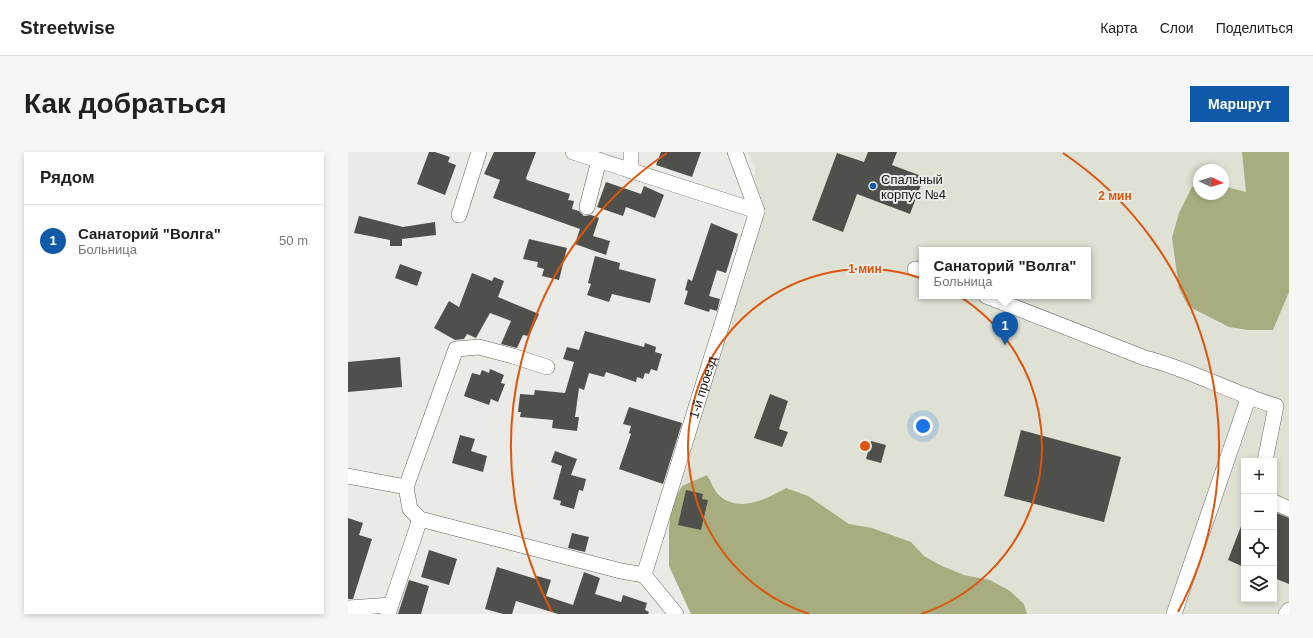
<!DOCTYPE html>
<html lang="ru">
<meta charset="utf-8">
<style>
:root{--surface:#fff;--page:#f6f6f6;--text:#202124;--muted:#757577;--line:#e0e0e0;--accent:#0f59a8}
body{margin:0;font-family:Arial,sans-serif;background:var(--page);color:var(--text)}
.controls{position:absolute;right:12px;bottom:12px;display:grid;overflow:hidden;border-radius:0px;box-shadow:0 2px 6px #0003}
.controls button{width:36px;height:36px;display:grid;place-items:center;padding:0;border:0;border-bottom:1px solid var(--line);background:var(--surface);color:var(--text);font:20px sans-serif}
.compass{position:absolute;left:845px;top:12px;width:36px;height:36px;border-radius:50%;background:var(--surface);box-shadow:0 2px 6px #0003;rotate:94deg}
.you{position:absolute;left:575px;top:274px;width:14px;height:14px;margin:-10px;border:3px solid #fff;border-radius:50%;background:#1a73e8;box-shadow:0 0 0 6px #1a73e833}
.badge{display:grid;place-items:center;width:26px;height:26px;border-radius:50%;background:var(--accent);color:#fff;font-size:13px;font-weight:700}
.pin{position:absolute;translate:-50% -33px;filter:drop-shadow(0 1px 2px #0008)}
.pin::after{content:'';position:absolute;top:21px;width:14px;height:12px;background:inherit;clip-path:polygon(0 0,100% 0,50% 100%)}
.popup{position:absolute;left:571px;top:95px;width:172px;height:52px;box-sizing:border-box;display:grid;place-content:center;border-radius:0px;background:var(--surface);filter:drop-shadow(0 1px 3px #0005);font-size:13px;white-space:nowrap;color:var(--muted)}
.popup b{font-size:15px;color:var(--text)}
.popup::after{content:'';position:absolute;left:50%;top:100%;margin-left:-8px;border:8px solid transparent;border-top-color:var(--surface)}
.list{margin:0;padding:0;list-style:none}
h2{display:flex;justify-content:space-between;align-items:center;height:52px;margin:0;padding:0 16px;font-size:17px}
h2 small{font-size:13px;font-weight:400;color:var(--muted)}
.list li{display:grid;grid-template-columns:26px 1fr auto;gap:12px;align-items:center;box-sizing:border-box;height:72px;padding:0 16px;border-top:1px solid var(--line)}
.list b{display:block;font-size:15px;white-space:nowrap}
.list p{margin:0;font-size:13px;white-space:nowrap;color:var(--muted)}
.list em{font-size:13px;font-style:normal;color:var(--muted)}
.icon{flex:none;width:22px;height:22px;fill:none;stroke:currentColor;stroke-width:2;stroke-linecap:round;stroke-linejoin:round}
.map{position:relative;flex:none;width:941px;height:462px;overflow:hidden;border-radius:0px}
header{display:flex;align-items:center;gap:24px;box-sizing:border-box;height:56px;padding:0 20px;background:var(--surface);border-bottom:1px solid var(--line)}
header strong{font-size:19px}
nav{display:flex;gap:22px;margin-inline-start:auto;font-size:14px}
.intro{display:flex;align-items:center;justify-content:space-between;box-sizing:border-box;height:96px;padding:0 24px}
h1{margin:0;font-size:28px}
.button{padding:10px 18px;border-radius:0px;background:var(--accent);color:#fff;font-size:14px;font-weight:700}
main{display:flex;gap:24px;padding:0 24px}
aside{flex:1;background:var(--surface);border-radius:0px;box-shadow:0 2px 6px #0003}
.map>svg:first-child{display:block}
</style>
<header>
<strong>Streetwise</strong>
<nav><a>Карта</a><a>Слои</a><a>Поделиться</a></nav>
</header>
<div class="intro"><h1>Как добраться</h1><a class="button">Маршрут</a></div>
<main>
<aside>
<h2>Рядом<small></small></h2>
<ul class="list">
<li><span class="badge">1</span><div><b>Санаторий &quot;Волга&quot;</b><p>Больница</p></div><em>50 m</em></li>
</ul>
</aside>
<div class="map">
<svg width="941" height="462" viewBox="0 0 941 462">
<rect width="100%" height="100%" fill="#eaebe6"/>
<!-- built -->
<path fill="#dfe1d4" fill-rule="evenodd" d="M399 0H941V462H679L676 452 662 439 642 428 616 423 594 414 576 404 563 390 524 376 501 372 460 344 438 336 418 348 398 352 383 350 371 343 359 323 334 334 404 76 407 14ZM851 18H875V42H851ZM574 98H740V144H574ZM896 309H926V447H896Z"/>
<!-- forest -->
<path fill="#a8ad7f" d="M894 0H941V140L925 178H900L881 175 840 154 831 136 824 86 831 61 844 35 851 33V42H875V34L898 40Z
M359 323C363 329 366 339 372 344 393 361 418 347 438 336L460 344 501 372 524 376 563 390 576 404 594 414 616 423 642 428 662 439 676 452 679 462H343L321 414V376L324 352 334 334Z"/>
<!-- building -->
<path fill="#4f504c" d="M81 0H87L102 5 100 10 108 13 97 43 69 32Z
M146 0H188L178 26 179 28 222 42 220 48 226 49 224 57 231 59 236 64 243 63 251 66 245 84 262 89 258 103 227 92 232 77 145 46 152 28 136 22Z
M313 0H353L344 25 308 13Z
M520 0H549L544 13 576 25 562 62 509 42 495 80 464 68 489 1 516 10Z
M258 30 293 42 296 34 316 43 307 66 278 55 275 64 249 55Z
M11 64 55 75 87 70 88 83 54 87V94H42V88L6 81Z
M363 71 390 82 378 121 369 118 361 144 372 147 369 159 362 157 361 160 336 152 340 139 337 138 340 127 344 129Z
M181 87 219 96 211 128 194 124 196 117 189 115 190 110 175 107Z
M247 104 272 111 271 117 308 127 302 151 264 142 261 150 239 143 243 132 240 131Z
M52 112 74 120 69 134 47 126Z
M124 121 144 129 146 125 156 129 150 145 191 162 181 184 175 183 169 196 153 192 163 169 142 161 128 186 119 182 116 187 107 188 86 176 101 149 111 155Z
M237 179 296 195 297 191 308 195 307 200 314 202 309 219 303 217 301 222 297 221 295 227 289 225 288 230 258 220 256 225 241 221 236 238 231 236 227 265H231L229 279 204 276 205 268 172 265 173 260H170L172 242 186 243 187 238 217 241 226 210 215 207 219 195 231 198Z
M52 205 54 235 0 240V210Z
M142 217 156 223 153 231 157 232 150 250 143 247 141 253 116 244 124 221 132 223 134 218 141 221Z
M422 242 440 249 431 277 440 280 434 295 406 286Z
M281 255 334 271 315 332 271 317 283 282 281 281 283 274 275 272Z
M673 278 773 305 756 370 656 344Z
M112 283 127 287 123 299 139 304 135 320 104 311Z
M523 289 538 293 533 311 518 307Z
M207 299 229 307 223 323 238 327 235 339 231 338 226 357 212 353 213 349 205 347 214 314 203 310Z
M338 338 355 342 354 347 360 348 353 378 330 373Z
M926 360 941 366V432L926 426Z
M0 366 15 371 11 383 24 387 5 447H0Z
M895 369H896V415L880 408Z
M224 381 241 385 237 400 220 396Z
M81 398 109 407 101 433 73 425Z
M149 415 188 427 189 424 203 428 198 444 225 453 236 420 252 426 247 442 273 450 275 443 299 451 297 458 301 460 300 462H210L168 449 164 462H155L137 457Z
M61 428 81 434 73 462H50Z"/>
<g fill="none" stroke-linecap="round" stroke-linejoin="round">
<!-- minor casing -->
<g stroke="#666763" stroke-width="16">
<g id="minor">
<path d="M225 0 409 59"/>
<path d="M283 0V19"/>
<path d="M239 55 251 8"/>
<path d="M111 63 131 0"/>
<path d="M567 117 574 119"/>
<path d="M638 144 797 206C842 217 883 241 928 254L917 309"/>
<path d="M0 324 58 335 62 357 72 367 273 419 296 423"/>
<path d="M58 335 108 197 131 195 165 204 199 215"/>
<path d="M926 350 941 357"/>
<path d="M0 456 43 453"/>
<path d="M40 462 72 367"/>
<path id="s1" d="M328 462 296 423 409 59 387 0"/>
<path d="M826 462 901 244"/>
<path d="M938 462 941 458"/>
</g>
</g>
<!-- minor -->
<use href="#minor" stroke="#fff" stroke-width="15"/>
</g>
<!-- distance rings -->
<g fill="none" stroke="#de560d" stroke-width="2">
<path d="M461 462A177 177 0 1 1 573 462"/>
<path d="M204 460A354 354 0 0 1 319 1M715 1A354 354 0 0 1 830 460"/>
</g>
<!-- markers -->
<circle fill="#0f59a8" stroke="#eaebe6" stroke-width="1.5" cx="525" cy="34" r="4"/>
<g text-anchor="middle" stroke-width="4" stroke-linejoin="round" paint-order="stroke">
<!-- poi labels -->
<g font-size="13" fill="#1a1a19" stroke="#eaebe6" text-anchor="start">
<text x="533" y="32">Спальный<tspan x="533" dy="15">корпус №4</tspan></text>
</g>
<!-- street labels -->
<g font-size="13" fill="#1a1a19" stroke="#eaebe6">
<text dy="5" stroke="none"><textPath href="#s1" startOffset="247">1-й проезд</textPath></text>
</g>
</g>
<circle cx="517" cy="294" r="6" fill="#de560d" stroke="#eaebe6" stroke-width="2"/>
<g font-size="12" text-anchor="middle" font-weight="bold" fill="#de560d" stroke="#eaebe6" stroke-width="4" stroke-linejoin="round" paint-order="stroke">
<text x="767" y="48">2 мин</text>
<text x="517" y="121">1 мин</text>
</g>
</svg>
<div class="controls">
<button>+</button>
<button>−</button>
<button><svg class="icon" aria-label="locate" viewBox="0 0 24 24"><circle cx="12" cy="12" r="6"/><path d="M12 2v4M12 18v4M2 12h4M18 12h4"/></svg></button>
<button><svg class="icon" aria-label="layers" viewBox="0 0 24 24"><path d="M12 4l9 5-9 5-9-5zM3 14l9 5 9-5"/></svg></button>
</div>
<svg class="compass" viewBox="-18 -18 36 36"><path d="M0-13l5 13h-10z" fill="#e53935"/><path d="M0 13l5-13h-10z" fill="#757577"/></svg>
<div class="you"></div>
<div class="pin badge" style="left:657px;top:193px">1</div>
<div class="popup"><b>Санаторий &quot;Волга&quot;</b>Больница</div>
</div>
</main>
